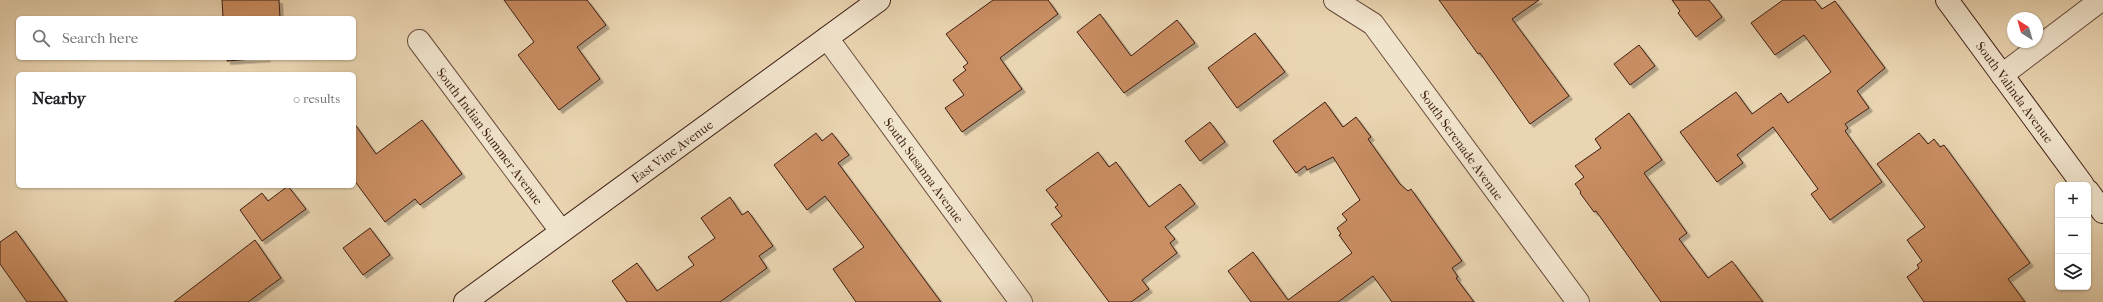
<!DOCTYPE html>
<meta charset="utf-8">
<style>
:root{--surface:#fff;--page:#f6f6f6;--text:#202124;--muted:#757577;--line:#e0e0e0}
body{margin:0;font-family:"IM FELL French Canon",serif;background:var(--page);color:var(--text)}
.controls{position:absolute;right:12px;bottom:12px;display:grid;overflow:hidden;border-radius:6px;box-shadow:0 1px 3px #0004}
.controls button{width:36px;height:36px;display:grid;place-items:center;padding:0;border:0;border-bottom:1px solid var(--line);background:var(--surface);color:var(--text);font:20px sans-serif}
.compass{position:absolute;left:2007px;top:12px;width:36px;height:36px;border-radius:50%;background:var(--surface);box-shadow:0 1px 3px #0004;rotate:323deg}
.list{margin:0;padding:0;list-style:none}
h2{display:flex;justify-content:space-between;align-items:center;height:52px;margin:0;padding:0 16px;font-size:17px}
h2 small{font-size:13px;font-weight:400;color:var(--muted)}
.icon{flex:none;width:22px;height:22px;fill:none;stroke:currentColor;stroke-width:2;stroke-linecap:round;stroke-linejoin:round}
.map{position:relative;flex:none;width:2103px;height:302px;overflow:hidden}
.search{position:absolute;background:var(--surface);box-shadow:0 1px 3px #0004;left:16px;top:16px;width:340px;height:44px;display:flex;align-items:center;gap:10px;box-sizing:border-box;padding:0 14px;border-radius:6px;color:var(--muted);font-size:15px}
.panel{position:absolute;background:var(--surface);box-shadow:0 1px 3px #0004;left:16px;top:72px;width:340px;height:116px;border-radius:6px}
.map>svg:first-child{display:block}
</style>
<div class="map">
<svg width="2103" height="302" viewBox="0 0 2103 302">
<defs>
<filter id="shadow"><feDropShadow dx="3.5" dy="3.5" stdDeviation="0" flood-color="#0004"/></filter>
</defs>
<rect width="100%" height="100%" fill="#ead5b2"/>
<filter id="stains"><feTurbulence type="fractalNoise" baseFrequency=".005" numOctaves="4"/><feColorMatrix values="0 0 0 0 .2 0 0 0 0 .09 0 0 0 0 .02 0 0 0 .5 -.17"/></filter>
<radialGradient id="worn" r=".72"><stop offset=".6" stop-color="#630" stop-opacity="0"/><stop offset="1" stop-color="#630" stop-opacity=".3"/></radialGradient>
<!-- building -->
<path fill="#ca8e63" stroke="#3d1e13" filter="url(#shadow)" d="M222 0H279L280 18H223Z
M504 0H587L606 25 577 47 600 79 559 110 518 55 534 42Z
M993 0H1048L1058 14 1000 58 1022 89 962 132 945 108 964 95 953 80 966 70 963 67 968 63 946 34Z
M1439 0H1539L1512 19 1569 96 1530 124 1480 53 1478 54Z
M1672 0H1709L1722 17 1696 37 1678 13 1680 11Z
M1783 0H1815L1822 9 1835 1 1885 68 1857 91 1869 108 1845 124 1848 128 1845 131 1882 182 1830 220 1811 194 1818 189 1773 127 1737 155 1743 163 1717 182 1680 132 1736 92 1752 114 1781 93 1788 103 1831 72 1804 35 1775 55 1751 23Z
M1100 14 1131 56 1177 20 1195 43 1124 93 1077 32Z
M1255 33 1285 72 1237 108 1208 68Z
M1639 45 1655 66 1630 85 1614 64Z
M227 58H267L227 61Z
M1325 102 1343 127 1356 117 1371 137 1368 139 1400 184 1408 191 1411 189 1462 261 1452 268 1458 277 1456 278 1474 302H1392L1373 276 1338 302H1251L1228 271 1253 252 1288 300 1352 253 1339 235 1341 234 1337 228 1347 220 1342 214 1360 200 1333 157 1307 170 1305 166 1296 173 1273 141Z
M1629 113 1662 160 1644 173 1687 233 1679 239 1708 278 1732 261 1763 302H1661L1596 211 1594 212 1580 193 1581 192 1575 184 1584 177 1575 166 1601 148 1595 139Z
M422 120 462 174 420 205 415 199 385 222 354 180V123L376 154Z
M1210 122 1225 142 1200 161 1185 141Z
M816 133 822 141 832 133 849 155 838 163 941 302H856L833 269 864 247 825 196 807 210 774 165Z
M1919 133 1928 144 1934 139 1940 147 1944 145 2030 263 2008 279 2025 302H1924L1907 277 1919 268 1917 265 1922 261 1907 240 1925 227 1877 164Z
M1098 152 1109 167 1116 162 1149 207 1180 184 1195 204 1165 227 1175 239 1170 243 1177 253 1142 280 1149 289 1131 302H1109L1051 224 1062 216 1055 207 1058 205 1046 190Z
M288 186 306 209 262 241 240 210 262 193 268 201Z
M730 197 742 215 748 211 773 246 759 256 767 268 720 302H627L612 281 637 263 657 291 694 265 688 257 715 238 701 218Z
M370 228 390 255 363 275 343 248Z
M16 231 67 302H27L0 264V242Z
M255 240 281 278 248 302H174Z"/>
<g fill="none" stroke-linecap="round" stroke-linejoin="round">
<!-- street casing -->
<g stroke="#684c3b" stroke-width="24">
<path id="street" d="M1335 0 1373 24 1578 302
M827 38 1021 302
M419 41 561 231
M2002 75 2101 0"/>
</g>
<!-- secondary casing -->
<g stroke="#3d1e13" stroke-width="24">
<path id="secondary" d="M1947 0 2083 185
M2088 191 2103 212
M465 302 879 0"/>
</g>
<!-- street -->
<use href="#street" stroke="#f1e4cd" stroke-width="22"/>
<!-- secondary -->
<use href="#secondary" stroke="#f1e4cd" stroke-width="22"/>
</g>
<g text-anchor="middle" stroke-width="3" stroke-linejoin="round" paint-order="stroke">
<!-- street labels -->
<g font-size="13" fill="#3d1e13" stroke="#f1e4cd">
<text transform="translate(2015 92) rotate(54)" y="5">South Valinda Avenue</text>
<text transform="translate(490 136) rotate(53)" y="5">South Indian Summer Avenue</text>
<text transform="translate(1462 145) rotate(54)" y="5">South Serenade Avenue</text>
<text transform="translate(672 151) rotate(-36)" y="5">East Vine Avenue</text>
<text transform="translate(924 170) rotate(54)" y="5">South Susanna Avenue</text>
</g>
</g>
<rect width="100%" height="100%" filter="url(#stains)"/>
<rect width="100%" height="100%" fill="url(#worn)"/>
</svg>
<div class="controls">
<button>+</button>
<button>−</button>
<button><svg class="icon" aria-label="layers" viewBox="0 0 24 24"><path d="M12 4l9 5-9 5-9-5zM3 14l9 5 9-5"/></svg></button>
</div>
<svg class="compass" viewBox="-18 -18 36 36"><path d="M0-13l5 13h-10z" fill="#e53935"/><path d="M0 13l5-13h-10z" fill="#757577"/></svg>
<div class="search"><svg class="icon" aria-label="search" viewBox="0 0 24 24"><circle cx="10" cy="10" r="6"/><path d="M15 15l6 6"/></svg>Search here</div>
<section class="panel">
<h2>Nearby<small>0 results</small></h2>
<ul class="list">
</ul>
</section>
</div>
